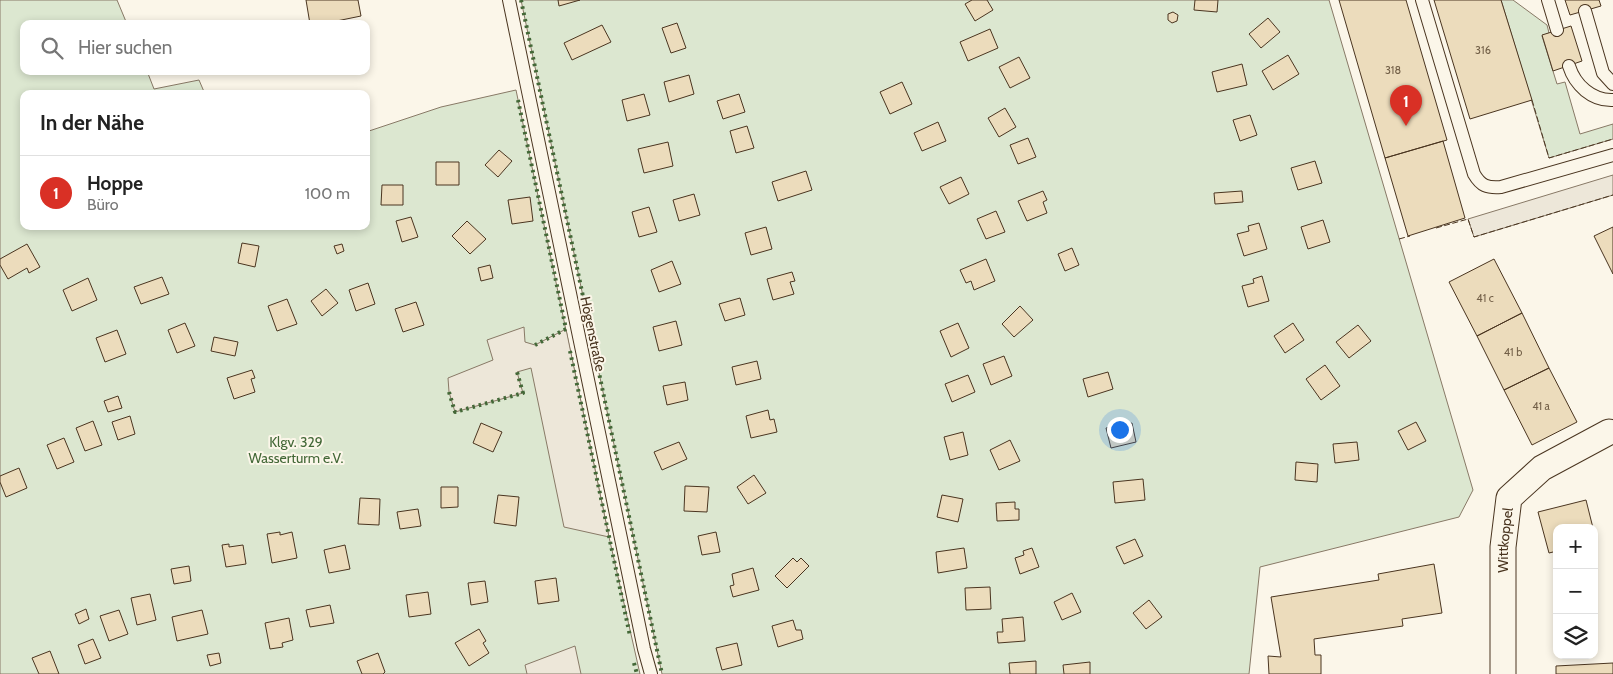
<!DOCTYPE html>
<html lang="de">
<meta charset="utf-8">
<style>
:root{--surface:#fff;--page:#f2f2f2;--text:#222;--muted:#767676;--line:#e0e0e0;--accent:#d93025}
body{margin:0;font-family:Cabin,sans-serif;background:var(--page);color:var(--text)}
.controls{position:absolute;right:15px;bottom:15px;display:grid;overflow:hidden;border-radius:10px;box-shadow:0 2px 8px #0003}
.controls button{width:45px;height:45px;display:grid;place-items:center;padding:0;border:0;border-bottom:1px solid var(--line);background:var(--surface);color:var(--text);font:25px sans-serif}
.you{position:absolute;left:1119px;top:429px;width:18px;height:18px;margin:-12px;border:4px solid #fff;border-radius:50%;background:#1a73e8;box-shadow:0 0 0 8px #1a73e833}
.badge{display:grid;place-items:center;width:32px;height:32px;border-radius:50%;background:var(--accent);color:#fff;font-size:16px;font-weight:700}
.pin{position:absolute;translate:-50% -41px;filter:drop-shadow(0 1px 2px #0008)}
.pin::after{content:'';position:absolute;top:26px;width:18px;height:15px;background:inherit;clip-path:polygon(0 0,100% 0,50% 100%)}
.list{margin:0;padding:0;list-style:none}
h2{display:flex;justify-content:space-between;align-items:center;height:65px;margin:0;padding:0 20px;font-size:21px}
h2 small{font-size:16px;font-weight:400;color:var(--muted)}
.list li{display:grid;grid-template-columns:32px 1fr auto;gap:15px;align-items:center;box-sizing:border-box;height:75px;padding:0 20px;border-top:1px solid var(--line)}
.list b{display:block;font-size:19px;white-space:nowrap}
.list p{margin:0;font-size:16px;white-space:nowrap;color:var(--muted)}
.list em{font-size:16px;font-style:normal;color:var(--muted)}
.icon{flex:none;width:28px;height:28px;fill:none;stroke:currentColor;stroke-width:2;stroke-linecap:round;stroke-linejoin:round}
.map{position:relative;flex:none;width:1613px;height:674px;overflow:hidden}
.search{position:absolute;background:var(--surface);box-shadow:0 2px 8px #0003;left:20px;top:20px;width:350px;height:55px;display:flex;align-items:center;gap:12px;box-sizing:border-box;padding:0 18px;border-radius:10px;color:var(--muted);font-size:19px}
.panel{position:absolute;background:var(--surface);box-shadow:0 2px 8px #0003;left:20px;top:90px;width:350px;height:140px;border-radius:10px}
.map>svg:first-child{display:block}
</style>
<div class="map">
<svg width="1613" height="674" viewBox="0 0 1613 674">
<rect width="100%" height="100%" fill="#fbf6e9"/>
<!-- green -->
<path fill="#dce7d0" stroke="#887966" d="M0 0H117L127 24H24V71H147L154 89 199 80 205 94H24V226H366V132L441 107 516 90 609 537 640 674H0Z
M521 0H1329L1473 490 1459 517 1260 567 1249 674H662Z
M1501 0H1513L1547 25 1549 33 1542 36 1557 84 1565 82 1580 134 1613 124V139L1549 158Z"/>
<!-- parking -->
<path fill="#ede7d9" stroke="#887966" d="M1613 175V195L1474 237 1468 219Z
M524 327 525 342 535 345 566 329 609 537 564 527 531 368 517 372 523 393 455 412 449 392 448 378 493 360 487 340Z
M575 646 581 674H527L525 665Z"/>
<!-- building -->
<path fill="#ecdcbc" stroke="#4a3520" d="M306 0H358L361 16 322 24H310Z
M558 0H580L559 6Z
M972 0H987L993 10 975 21 965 4Z
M1195 0H1218L1217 12 1194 10Z
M1339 0H1406L1447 140 1385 158Z
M1434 0H1501L1532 100 1470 119Z
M1565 0H1599L1601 6 1570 15Z
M1173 12 1178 15 1177 21 1172 23 1168 20V14Z
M1268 18 1280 32 1261 48 1249 34Z
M677 23 686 48 671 53 662 28Z
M602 25 611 42 572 60 564 43Z
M1571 26 1582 61 1553 71 1542 35Z
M990 29 998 48 968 61 960 42Z
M1288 55 1299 74 1273 90 1262 71Z
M1019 57 1030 78 1010 88 999 67Z
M1242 64 1247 85 1217 92 1212 72Z
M689 75 694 94 669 102 664 82Z
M902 82 912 104 890 114 880 92Z
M644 94 650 115 627 121 622 100Z
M739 94 745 112 723 119 717 101Z
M1005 108 1016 127 999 137 988 118Z
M1250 115 1257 135 1240 141 1233 120Z
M938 122 946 141 922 151 914 133Z
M747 126 754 148 736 153 730 131Z
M1028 138 1036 157 1018 164 1010 145Z
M1443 141 1465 218 1408 236 1385 158Z
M668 142 673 166 644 173 638 149Z
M499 150 512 161 498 177 485 165Z
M1315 161 1322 183 1298 190 1291 168Z
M436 162H459V185H436Z
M806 171 812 190 778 201 772 182Z
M961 177 969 194 949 204 940 187Z
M382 185H403V205H381Z
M1043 191 1047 200 1043 202 1047 213 1027 221 1018 201Z
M1242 191 1243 202 1215 204 1214 193Z
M694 194 700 215 679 221 673 200Z
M530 197 533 221 512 224 508 200Z
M649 207 657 232 639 237 632 212Z
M996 211 1005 232 986 239 977 219Z
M411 217 418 237 402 242 396 221Z
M1323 220 1330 242 1308 249 1301 227Z
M467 221 486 239 470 254 452 236Z
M1259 223 1267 249 1244 256 1237 234 1249 231 1248 226Z
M766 227 772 249 751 255 745 233Z
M1613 227V274L1594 236Z
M242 243 259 246 255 267 238 263Z
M27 244 40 267 29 273 27 268 8 279 0 265V259Z
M342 244 344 251 337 254 334 246Z
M1072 248 1079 265 1065 271 1058 254Z
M986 259 995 281 974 290 971 281 966 283 960 270Z
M1494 259 1522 313 1477 336 1449 282Z
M672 261 681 284 659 292 651 270Z
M490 265 493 278 481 281 478 268Z
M792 272 795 281 790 282 794 294 773 300 767 279Z
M1262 276 1269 301 1248 307 1242 286 1254 283 1253 279Z
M162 277 169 294 141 304 134 287Z
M88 278 97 300 72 311 63 290Z
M368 283 375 304 356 311 349 290Z
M326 289 338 303 322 316 311 301Z
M740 298 745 315 725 321 719 304Z
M287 299 297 324 277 331 268 306Z
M416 302 424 325 403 332 395 309Z
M1020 306 1033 320 1014 337 1002 324Z
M1522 313 1549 368 1504 390 1477 336Z
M676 321 682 345 659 351 653 327Z
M185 323 195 346 177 353 168 330Z
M958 323 969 348 951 357 940 331Z
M1293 323 1304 340 1285 353 1274 336Z
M1358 325 1371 341 1349 358 1336 342Z
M117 330 126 354 105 362 96 338Z
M214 337 238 342 235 356 211 351Z
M1004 356 1012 376 991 385 983 364Z
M757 361 761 379 736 385 732 367Z
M1325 365 1340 386 1321 400 1306 379Z
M1549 368 1577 422 1532 445 1504 390Z
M252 370 255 378 251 379 255 392 234 399 227 378Z
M1108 372 1113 389 1088 397 1083 379Z
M968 375 975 392 952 402 945 384Z
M685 382 688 400 667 405 663 386Z
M118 396 122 408 108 412 104 401Z
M768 410 770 420 774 419 777 432 751 438 746 416Z
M130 416 135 434 118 440 112 422Z
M93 421 102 445 85 451 76 428Z
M1416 422 1426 441 1408 450 1398 431Z
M481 423 502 432 493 452 473 443Z
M1132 423 1136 442 1111 448 1106 428Z
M963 432 968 455 950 460 944 437Z
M64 438 74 462 57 469 47 445Z
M1010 440 1020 461 999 470 990 450Z
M679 442 687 459 662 470 654 452Z
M1357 442 1359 460 1335 463 1333 444Z
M1296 462 1318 464 1317 482 1295 480Z
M19 468 27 488 6 497 0 482V476Z
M754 475 766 493 748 504 737 487Z
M1143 479 1145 500 1115 503 1113 482Z
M685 486 709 487 707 512 684 511Z
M441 487H458V507L441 508Z
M498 495 519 497 516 526 494 523Z
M942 495 963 499 958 522 937 517Z
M360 498 380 499 379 525 358 524Z
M1586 500 1593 528H1557V551L1549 553 1538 512Z
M1015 502V509H1019V520L997 521 996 503Z
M418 509 421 526 400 529 397 512Z
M280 532V535L292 532 297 558 272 563 267 534Z
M716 532 720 552 702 555 698 536Z
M1135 539 1143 556 1124 564 1116 547Z
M229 544V547L243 545 246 564 226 567 222 545Z
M345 545 350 569 329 573 324 550Z
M964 548 967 568 938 573 936 552Z
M1032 548 1039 567 1020 574 1015 558 1024 555 1023 551Z
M793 558 797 562 801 558 809 566 787 588 775 576Z
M1434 564 1442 613 1402 619 1403 626 1314 639 1315 655H1321V674H1269L1268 656 1281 657 1271 597 1379 580 1378 574Z
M189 566 191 581 174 584 171 569Z
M753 568 759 590 733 597 730 586 734 585 732 574Z
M556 578 559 601 538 604 535 581Z
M485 581 488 602 471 605 468 583Z
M990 587 991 609 966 610 965 588Z
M428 592 431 614 409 617 406 595Z
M1072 593 1081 612 1062 620 1054 602Z
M150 594 156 620 137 625 131 598Z
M1149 600 1162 617 1146 629 1133 613Z
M330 605 334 623 310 627 306 610Z
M86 609 89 619 79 624 75 614Z
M119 610 128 634 109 641 100 616Z
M202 610 208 634 177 641 172 617Z
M1023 617 1025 641 998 643 997 632H1003L1002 619Z
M289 618 293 640 282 643 283 647 270 649 265 623Z
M793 620 796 630H801L803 639 778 647 772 626Z
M479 629 486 641 483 643 489 653 469 666 455 643Z
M93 639 101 658 85 664 78 645Z
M737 643 742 665 722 670 716 648Z
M50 651 59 674H39L32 658Z
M219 653 221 663 210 666 207 655Z
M378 653 385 672 383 674H362L357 661Z
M1036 661V674H1010L1009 663Z
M1090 662V674H1064L1063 665Z
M1613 663V674H1556V666Z"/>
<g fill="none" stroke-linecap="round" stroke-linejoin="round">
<!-- lane casing -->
<g stroke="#4a3520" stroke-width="14">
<path id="lane" d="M509 0 644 649 651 674
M1422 0 1474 174C1481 186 1487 188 1501 187L1613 155
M1548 0 1557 30
M1585 11 1603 73 1613 84
M1569 66C1575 85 1592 101 1613 100"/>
</g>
<!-- street casing -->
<g stroke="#4a3520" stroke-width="27">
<g id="street">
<path id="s1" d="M1503 674V547L1509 498 1542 468 1609 432"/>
</g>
</g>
<!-- lane -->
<use href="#lane" stroke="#fbf6e9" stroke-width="12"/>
<!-- street -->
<use href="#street" stroke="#fbf6e9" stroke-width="25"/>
<!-- hedge -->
<path stroke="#436837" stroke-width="4" stroke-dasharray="2.5 4" stroke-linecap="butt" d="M521 0 662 674
M518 100 566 329 535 345
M570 351 630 636
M449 392 455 412 523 393 517 372
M634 663 637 674"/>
<!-- fence -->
<path stroke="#4a3520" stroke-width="1" stroke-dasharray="6 2.5" stroke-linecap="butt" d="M1532 100 1549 158 1613 139
M1436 228 1468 219 1474 237 1613 195
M1399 239 1410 236"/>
</g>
<g text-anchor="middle" stroke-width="4" stroke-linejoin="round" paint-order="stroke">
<!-- number labels -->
<g font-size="11" fill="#725f47">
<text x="1483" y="54">316</text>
<text x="1393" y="74">318</text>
<text x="1485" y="302">41 c</text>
<text x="1513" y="356">41 b</text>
<text x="1541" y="410">41 a</text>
</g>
<!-- street labels -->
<g font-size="14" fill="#4a3520" stroke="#fbf6e9">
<text transform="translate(593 334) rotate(78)" y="5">Högenstraße</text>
<text dy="5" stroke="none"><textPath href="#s1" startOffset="134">Wittkoppel</textPath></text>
</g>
<!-- park labels -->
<g font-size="14" fill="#436837" stroke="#fbf6e9">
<text x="296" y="447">Klgv. 329<tspan x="296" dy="16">Wasserturm e.V.</tspan></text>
</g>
</g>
</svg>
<div class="controls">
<button>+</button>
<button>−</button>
<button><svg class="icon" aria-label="layers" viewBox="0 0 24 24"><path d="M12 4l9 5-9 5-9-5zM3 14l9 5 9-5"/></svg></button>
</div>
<div class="you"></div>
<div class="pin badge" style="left:1406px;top:126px">1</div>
<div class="search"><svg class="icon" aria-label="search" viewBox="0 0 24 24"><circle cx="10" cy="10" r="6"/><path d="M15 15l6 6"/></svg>Hier suchen</div>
<section class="panel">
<h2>In der Nähe<small></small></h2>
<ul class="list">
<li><span class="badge">1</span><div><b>Hoppe</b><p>Büro</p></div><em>100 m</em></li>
</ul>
</section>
</div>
